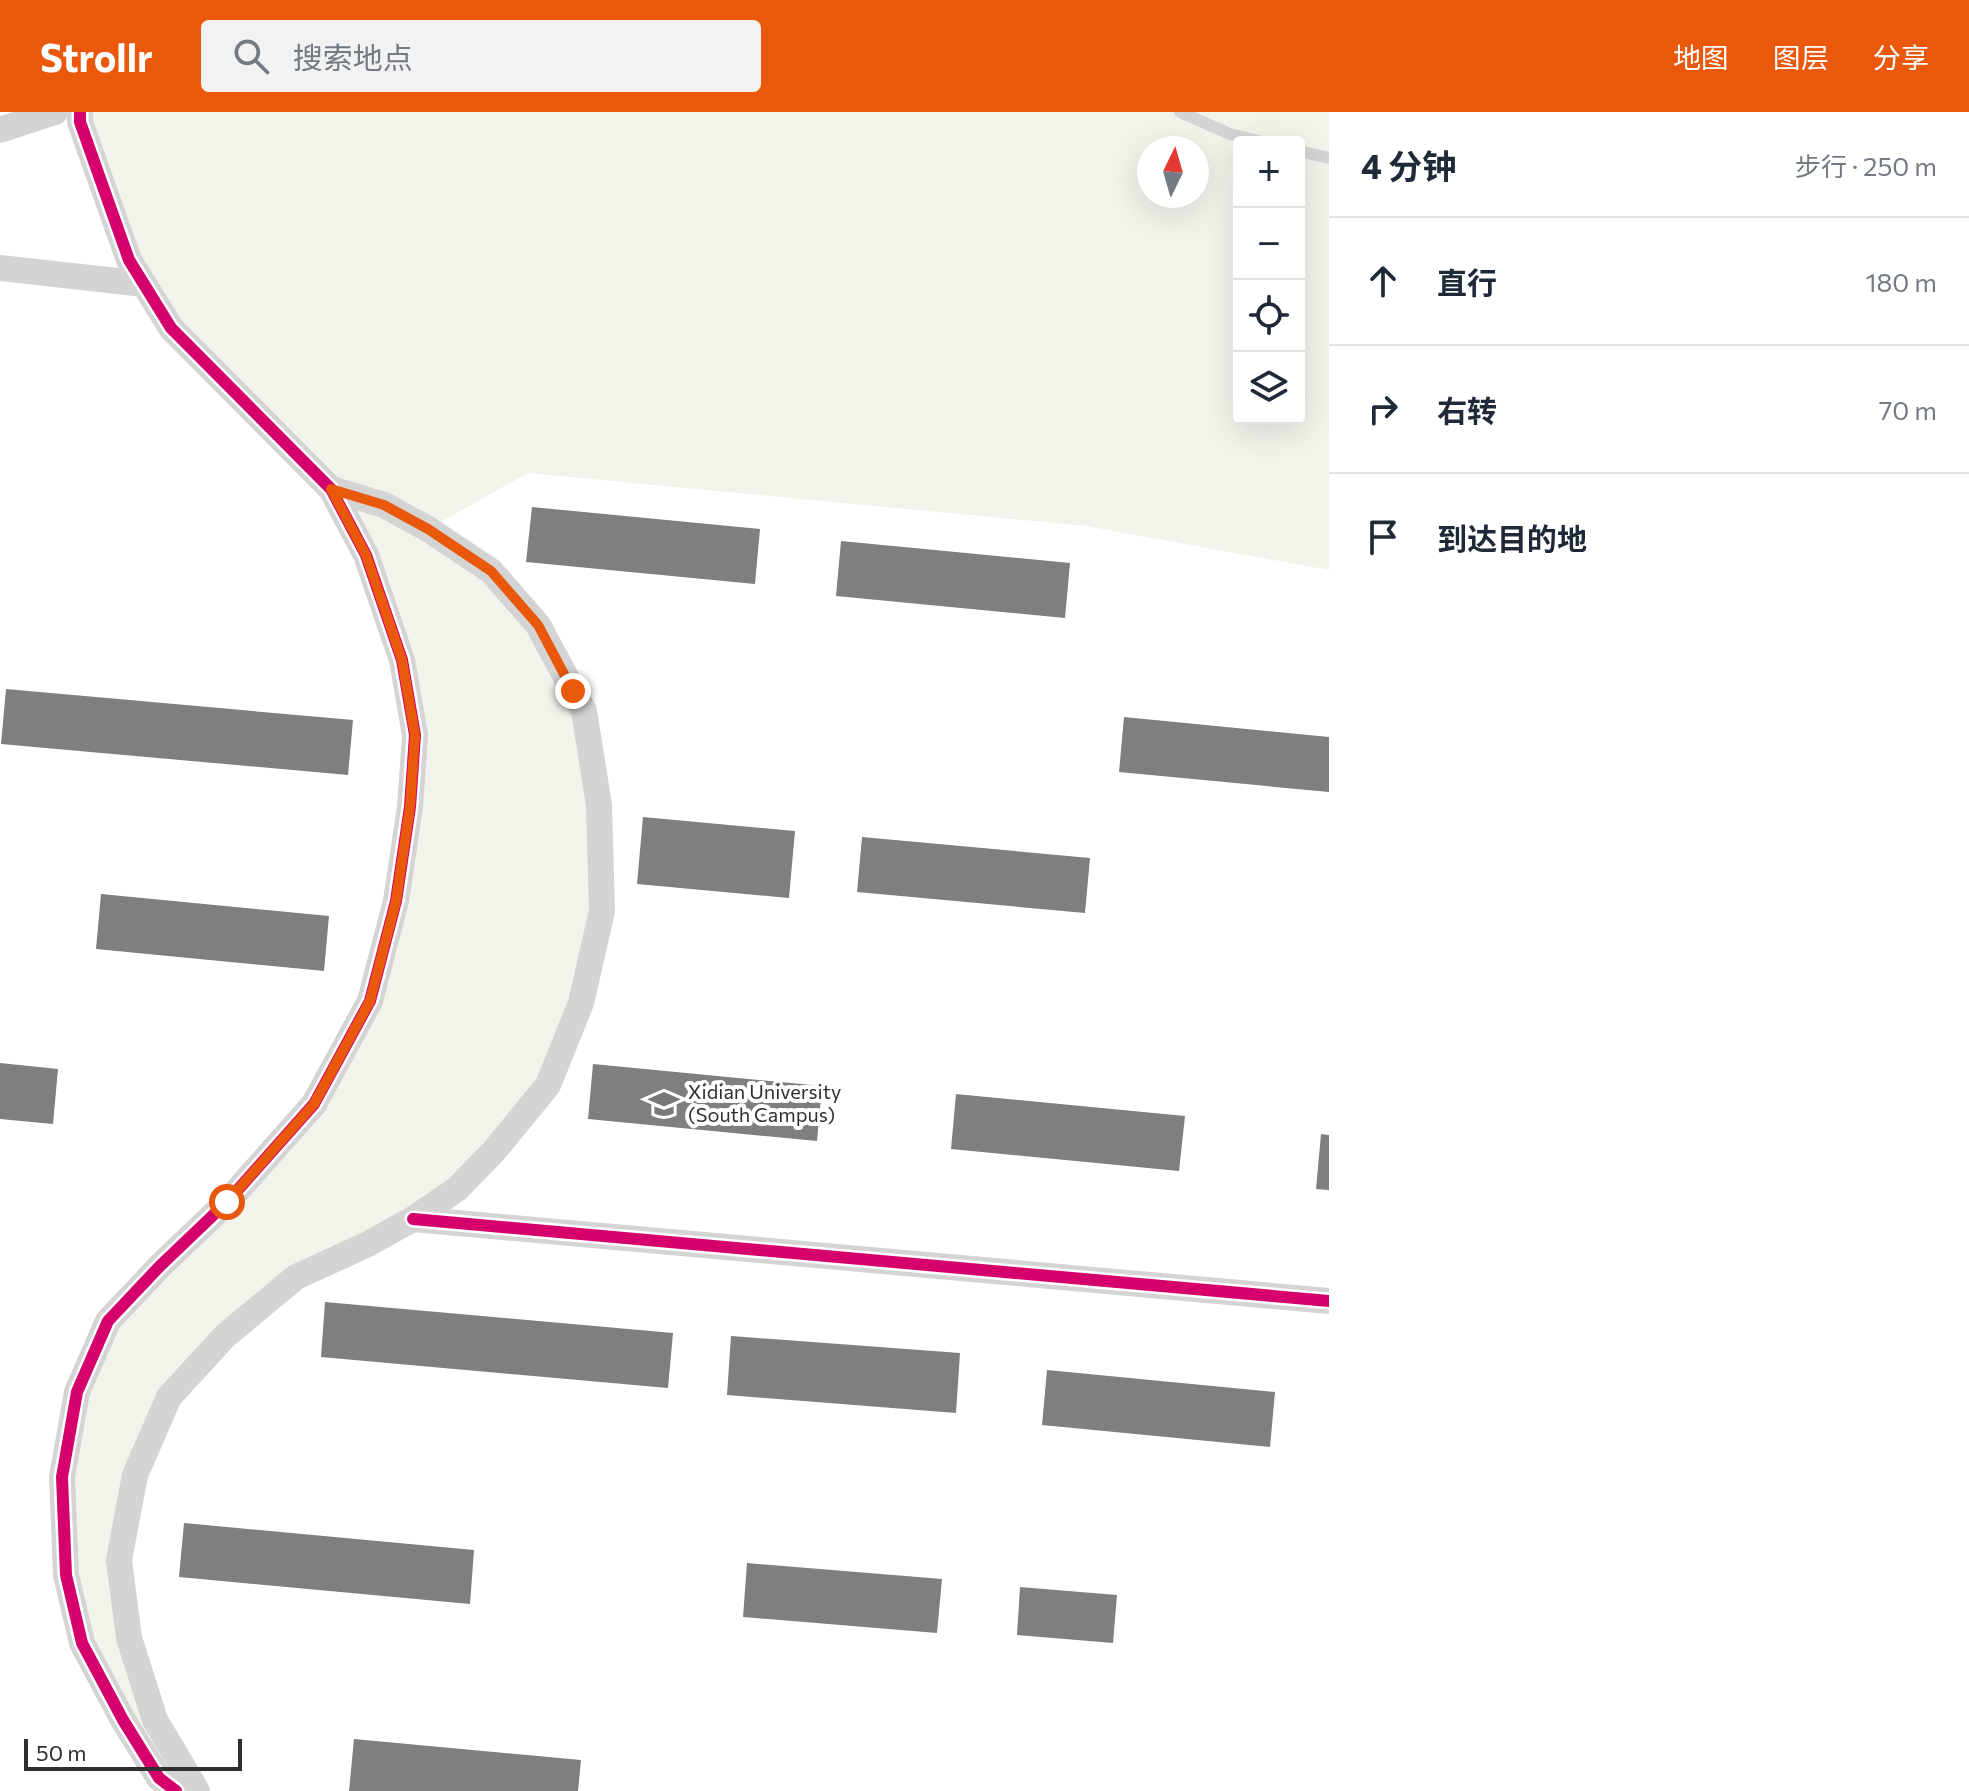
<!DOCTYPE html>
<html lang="zh">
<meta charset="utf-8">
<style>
:root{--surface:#fff;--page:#f2f2f3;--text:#1f2937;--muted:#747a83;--line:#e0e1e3;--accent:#ea580c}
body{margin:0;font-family:Commissioner,"Noto Sans SC",sans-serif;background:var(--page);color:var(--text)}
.controls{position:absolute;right:24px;top:24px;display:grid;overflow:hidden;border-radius:8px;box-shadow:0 8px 32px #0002}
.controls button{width:72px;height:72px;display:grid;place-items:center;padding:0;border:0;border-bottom:2px solid var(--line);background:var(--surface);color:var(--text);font:40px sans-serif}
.compass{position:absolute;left:1137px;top:24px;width:72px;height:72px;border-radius:50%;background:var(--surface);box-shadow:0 8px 32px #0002;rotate:5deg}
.scale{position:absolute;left:24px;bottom:20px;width:218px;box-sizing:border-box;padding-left:8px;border:4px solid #2f2f2f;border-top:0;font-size:22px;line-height:28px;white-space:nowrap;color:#2f2f2f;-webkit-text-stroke:6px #fff;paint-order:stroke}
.stop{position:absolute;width:24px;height:24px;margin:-18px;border:6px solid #ea580c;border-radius:50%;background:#fff}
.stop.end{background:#ea580c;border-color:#fff;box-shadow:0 2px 8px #0008}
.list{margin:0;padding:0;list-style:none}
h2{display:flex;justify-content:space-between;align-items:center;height:104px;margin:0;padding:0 32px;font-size:34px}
h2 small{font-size:26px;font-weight:400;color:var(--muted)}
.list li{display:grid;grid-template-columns:52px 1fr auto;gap:24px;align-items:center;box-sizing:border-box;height:128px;padding:0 32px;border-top:2px solid var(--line)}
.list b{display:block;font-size:30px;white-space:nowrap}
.list em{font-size:26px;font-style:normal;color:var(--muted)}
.icon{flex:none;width:44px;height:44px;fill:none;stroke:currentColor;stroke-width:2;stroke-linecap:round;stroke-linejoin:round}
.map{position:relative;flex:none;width:1329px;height:1679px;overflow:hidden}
header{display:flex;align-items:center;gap:48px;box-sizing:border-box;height:112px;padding:0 40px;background:var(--accent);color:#fff}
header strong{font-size:38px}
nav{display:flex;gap:44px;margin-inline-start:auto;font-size:28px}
.search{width:560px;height:72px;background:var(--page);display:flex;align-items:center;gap:20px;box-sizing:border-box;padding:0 28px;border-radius:8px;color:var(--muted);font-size:30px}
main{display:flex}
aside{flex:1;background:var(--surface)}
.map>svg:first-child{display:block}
</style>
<header>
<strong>Strollr</strong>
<div class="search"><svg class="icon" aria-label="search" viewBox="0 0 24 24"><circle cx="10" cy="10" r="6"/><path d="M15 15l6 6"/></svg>搜索地点</div>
<nav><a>地图</a><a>图层</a><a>分享</a></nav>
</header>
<main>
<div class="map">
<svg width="1329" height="1679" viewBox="0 0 1329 1679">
<rect width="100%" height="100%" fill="#fff"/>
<!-- green -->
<path fill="#f2f4ec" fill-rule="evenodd" d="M80 0H1329V458L1086 414 528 361 428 417 498 468 584 599 601 762 548 973 413 1107 296 1166 169 1285 119 1448 176 1679 82 1531 62 1365 108 1209 314 992 370 889 410 688 402 548 331 377 171 216ZM1239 30H1299V306H1239ZM1149 36H1197V84H1149Z"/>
<!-- building -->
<path fill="#7f7f7f" d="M532 395 760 417 755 472 526 450Z
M841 429 1070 451 1065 506 836 484Z
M6 577 353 608 348 663 1 632Z
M1124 605 1329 625V680L1119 660Z
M643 705 795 719 789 786 637 772Z
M862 725 1090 746 1085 801 857 780Z
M101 782 329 804 324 859 96 837Z
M0 951 58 957 53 1012 0 1007Z
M593 952 822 974 817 1029 588 1007Z
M956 982 1185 1004 1179 1059 951 1037Z
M1321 1022 1329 1023V1078L1316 1077Z
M325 1190 673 1221 668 1276 321 1245Z
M731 1224 960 1241 956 1301 727 1283Z
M1047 1258 1275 1280 1270 1335 1042 1313Z
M184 1411 474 1438 470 1492 179 1465Z
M747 1451 942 1467 937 1521 743 1505Z
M1020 1475 1117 1483 1113 1531 1017 1523Z
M354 1627 581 1648 578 1679H349Z"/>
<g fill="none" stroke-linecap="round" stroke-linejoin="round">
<!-- service -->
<path stroke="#d4d4d4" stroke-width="12" d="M1180 0 1230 22 1262 30
M1299 39 1329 46"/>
<!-- minor -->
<path stroke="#d4d4d4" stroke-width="26" d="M80 0V10L129 148 171 216 331 377 366 443 402 548 415 623 410 695 396 789 370 889 314 992 227 1090 160 1154 108 1209 77 1280 62 1365 66 1463 82 1531 123 1608 159 1666 176 1679
M0 18 55 0
M0 156 144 172
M413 1107 1329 1189
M197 1679 155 1608 129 1526 119 1448 135 1363 169 1285 225 1224 296 1165 368 1132 413 1107 457 1077 494 1039 548 973 581 891 602 799 599 693 584 599 538 513 491 459 428 417 384 393 331 377"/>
<!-- cycleway casing -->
<g stroke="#fff" stroke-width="17">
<path id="cycleway" d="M80 0V10L129 148 171 216 331 377 366 443 402 548 415 623 410 695 396 789 370 889 314 992 227 1090 160 1154 108 1209 77 1280 62 1365 66 1463 82 1531 123 1608 159 1666 176 1679
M413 1107 1329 1189"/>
</g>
<!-- cycleway -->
<use href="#cycleway" stroke="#d6006c" stroke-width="12"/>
</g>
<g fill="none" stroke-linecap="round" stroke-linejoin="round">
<!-- route -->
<path stroke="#ea580c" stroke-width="10" d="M227 1090 314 992 370 889 396 789 410 695 415 623 402 548 366 443 331 377 384 393 428 417 491 459 538 513 573 579"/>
</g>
<!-- icons -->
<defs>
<g id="university-bare" transform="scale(2.4)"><path d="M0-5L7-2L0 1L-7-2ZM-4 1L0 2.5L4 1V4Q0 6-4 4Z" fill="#787878" stroke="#fff" stroke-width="2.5" paint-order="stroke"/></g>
</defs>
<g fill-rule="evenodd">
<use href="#university-bare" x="664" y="992"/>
</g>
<g text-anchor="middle" stroke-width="8" stroke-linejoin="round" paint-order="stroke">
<!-- poi labels -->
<g font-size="20" fill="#2f2f2f" stroke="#fff" text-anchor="start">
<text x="688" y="987">Xidian University<tspan x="688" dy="23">(South Campus)</tspan></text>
</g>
</g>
</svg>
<div class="controls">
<button>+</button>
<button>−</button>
<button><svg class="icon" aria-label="locate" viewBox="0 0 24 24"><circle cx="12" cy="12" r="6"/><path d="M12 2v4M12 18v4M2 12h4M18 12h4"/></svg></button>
<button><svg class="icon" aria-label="layers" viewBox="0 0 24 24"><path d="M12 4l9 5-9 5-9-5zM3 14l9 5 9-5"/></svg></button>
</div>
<svg class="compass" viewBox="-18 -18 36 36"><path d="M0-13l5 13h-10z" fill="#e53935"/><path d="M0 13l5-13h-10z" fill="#747a83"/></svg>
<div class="scale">50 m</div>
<div class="stop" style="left:227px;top:1090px"></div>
<div class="stop end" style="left:573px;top:579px"></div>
</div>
<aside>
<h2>4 分钟<small>步行 · 250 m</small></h2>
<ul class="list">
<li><svg class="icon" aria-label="ahead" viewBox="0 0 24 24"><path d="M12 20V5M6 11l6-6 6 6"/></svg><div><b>直行</b></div><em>180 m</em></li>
<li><svg class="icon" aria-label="right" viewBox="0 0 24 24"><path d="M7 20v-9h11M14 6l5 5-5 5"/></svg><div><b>右转</b></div><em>70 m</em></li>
<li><svg class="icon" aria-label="arrive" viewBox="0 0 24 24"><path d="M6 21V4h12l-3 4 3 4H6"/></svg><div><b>到达目的地</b></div></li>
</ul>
</aside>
</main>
